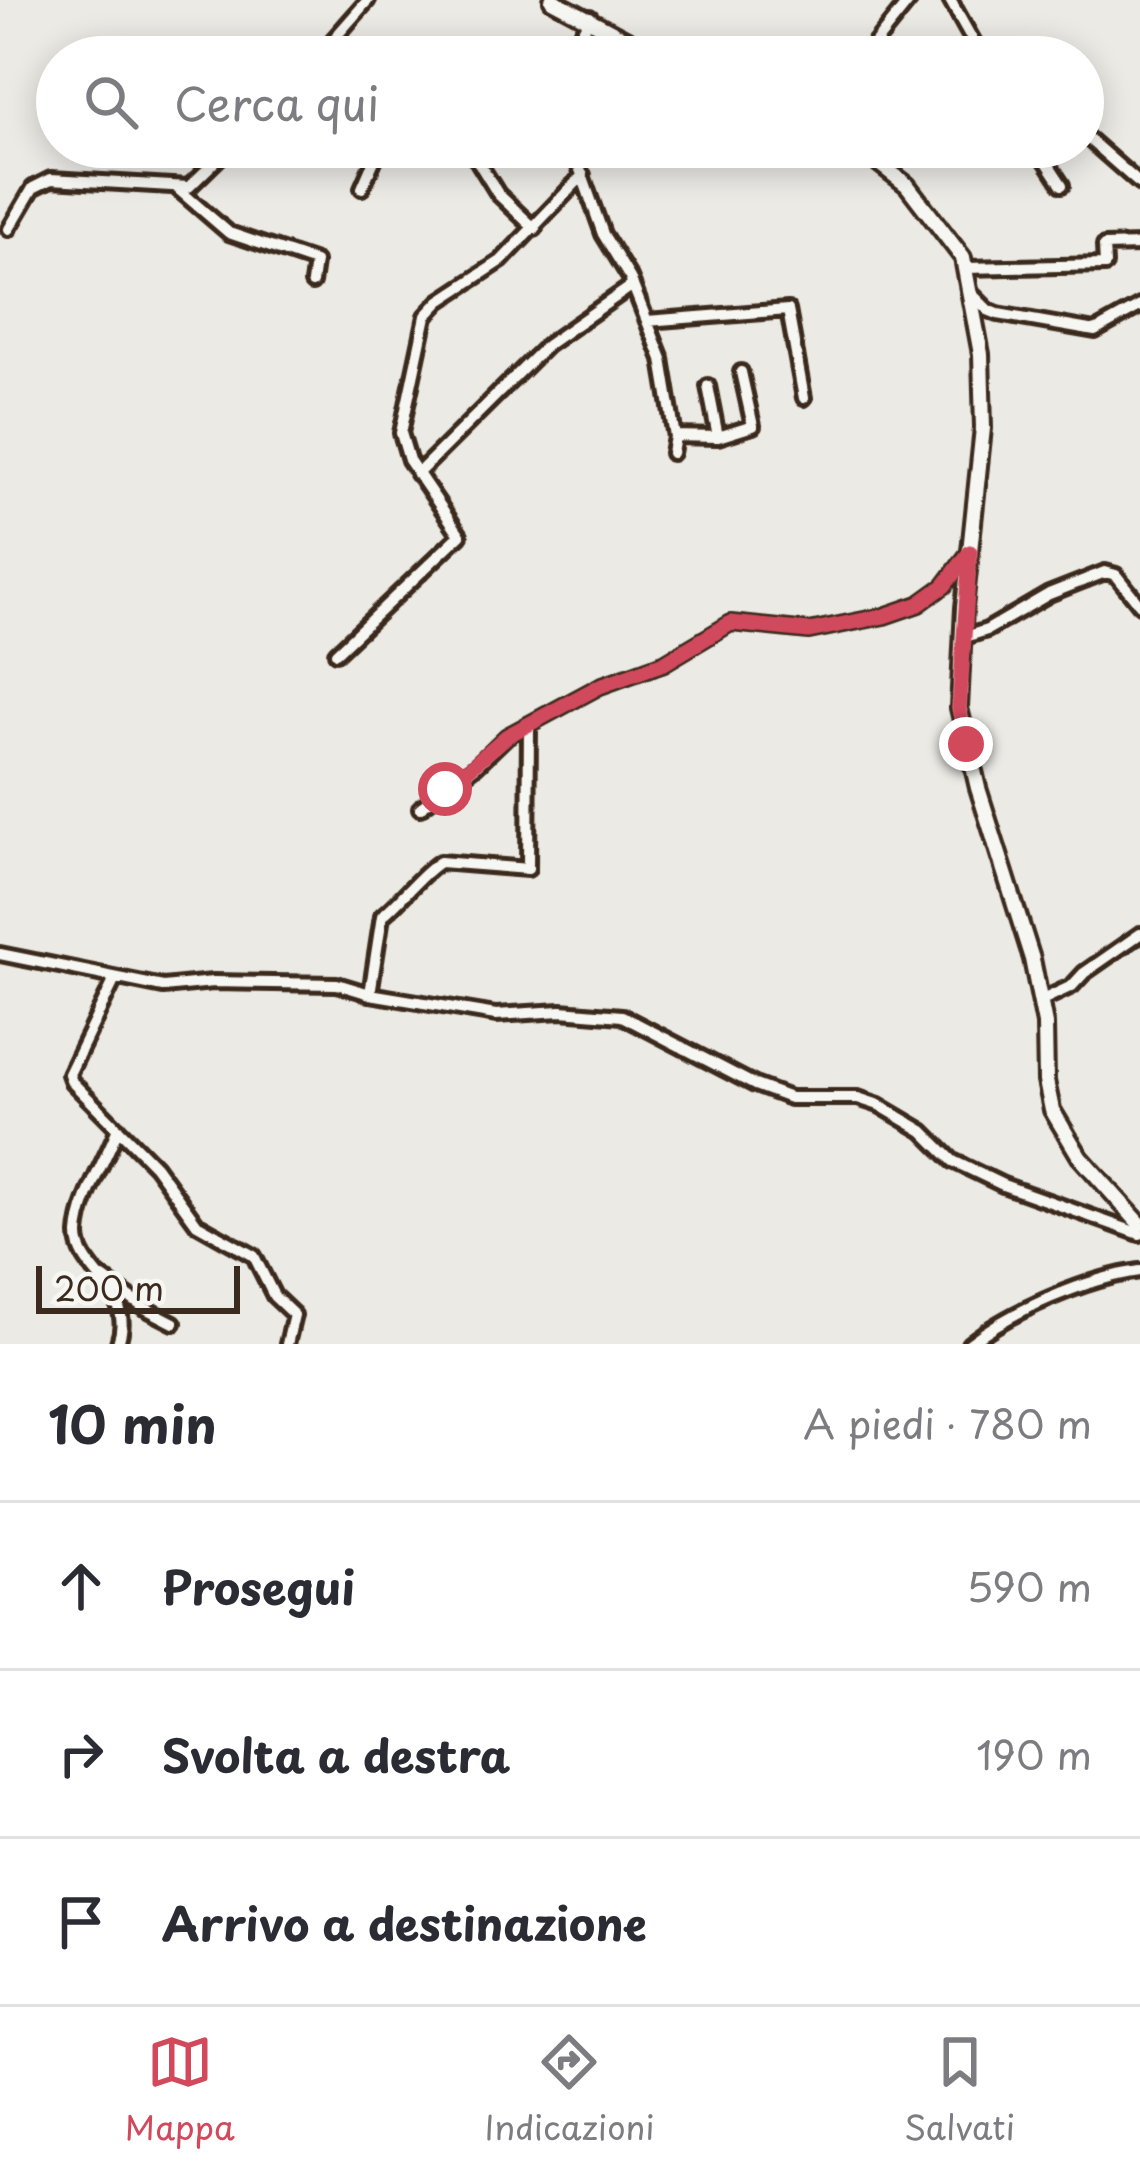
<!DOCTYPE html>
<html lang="it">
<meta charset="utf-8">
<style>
:root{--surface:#fff;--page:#f2f2f3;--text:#2b2b33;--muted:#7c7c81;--line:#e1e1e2;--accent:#d1495b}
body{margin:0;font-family:"Playpen Sans",sans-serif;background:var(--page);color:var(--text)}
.scale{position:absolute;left:36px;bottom:30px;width:204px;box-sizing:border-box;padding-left:12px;border:6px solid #3b2a1e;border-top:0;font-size:33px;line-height:42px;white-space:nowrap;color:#3b2a1e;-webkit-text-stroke:9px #f6f6f2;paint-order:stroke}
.stop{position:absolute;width:36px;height:36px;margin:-27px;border:9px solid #d1495b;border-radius:50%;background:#fff}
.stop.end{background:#d1495b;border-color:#fff;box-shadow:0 3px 12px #0008}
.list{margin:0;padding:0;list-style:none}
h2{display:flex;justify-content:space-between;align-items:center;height:156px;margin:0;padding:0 48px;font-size:51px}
h2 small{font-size:39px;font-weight:400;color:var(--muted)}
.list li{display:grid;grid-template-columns:78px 1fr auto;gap:36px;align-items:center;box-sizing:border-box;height:168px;padding:0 48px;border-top:3px solid var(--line)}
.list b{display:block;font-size:45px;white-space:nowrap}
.list em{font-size:39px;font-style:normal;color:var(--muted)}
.icon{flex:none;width:66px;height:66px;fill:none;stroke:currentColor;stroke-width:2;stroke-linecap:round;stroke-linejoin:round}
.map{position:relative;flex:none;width:1140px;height:1344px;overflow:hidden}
.search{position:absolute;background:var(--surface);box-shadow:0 6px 30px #0003;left:36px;right:36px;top:36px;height:132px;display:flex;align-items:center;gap:30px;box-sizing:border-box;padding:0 42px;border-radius:66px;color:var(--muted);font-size:45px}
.sheet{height:660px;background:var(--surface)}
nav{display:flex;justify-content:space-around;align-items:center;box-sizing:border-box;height:168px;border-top:3px solid var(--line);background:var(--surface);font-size:33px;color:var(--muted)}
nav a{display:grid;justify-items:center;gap:6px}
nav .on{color:var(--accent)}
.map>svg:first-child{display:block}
</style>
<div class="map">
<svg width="1140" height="1344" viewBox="0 0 1140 1344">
<rect width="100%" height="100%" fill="#ebeae5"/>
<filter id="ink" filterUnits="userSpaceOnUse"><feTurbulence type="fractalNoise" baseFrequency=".00833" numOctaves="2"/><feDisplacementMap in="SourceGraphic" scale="24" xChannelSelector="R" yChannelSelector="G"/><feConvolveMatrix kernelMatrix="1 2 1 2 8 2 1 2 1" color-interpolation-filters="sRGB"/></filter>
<g filter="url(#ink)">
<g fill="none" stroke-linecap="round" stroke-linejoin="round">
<!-- minor casing -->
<g stroke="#3b2a1e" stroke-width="20">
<path id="minor" d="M950 0 982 57
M318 57 368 0
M569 57 590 17
M864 57 910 0
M1083 134 1140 184
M464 147 477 160 498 194 535 229
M572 147 603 234 630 278 662 359 675 437 672 453
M1037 147 1062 185
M362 188 380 147
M178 189 229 233 315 262 312 283
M9 229 33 188 51 179 189 187 230 147
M966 268 1105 265 1104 246 1140 245
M972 294 988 310 998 314 1095 331 1140 306
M647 321 788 310 804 398
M708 386 718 437
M675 436 718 437 753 426 741 372
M417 474 547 345 633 285
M962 638 987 630 1049 594 1105 572 1116 575 1140 605
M336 653 460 535 409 460 401 433 426 316 440 301 501 261 583 175
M420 808 476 766 507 736 600 686 664 663 731 623 809 631 884 616 919 604 944 586 968 554
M0 954 163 987 213 982 337 984 370 994 496 1015 561 1011 622 1016 755 1085 790 1098H858L879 1105 923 1131 953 1161 1003 1185 1140 1234
M115 979 69 1074 72 1082 155 1166 197 1224 254 1256 274 1296 294 1315 287 1344
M370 994 382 916C402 900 420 874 440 862L528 869 529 726
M1040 1001 1072 986 1084 973 1140 934
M118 1128C106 1161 80 1198 78 1234 77 1273 137 1291 118 1343
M103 1278 143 1307 174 1323
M969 1344C1010 1311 1088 1278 1140 1271"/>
</g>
<!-- major casing -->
<g stroke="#3b2a1e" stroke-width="22">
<path id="major" d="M552 0 659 57
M858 147 907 185 963 258 981 354 983 428 964 608 959 708 978 788 1032 959 1045 1024 1046 1081 1052 1110 1080 1157 1140 1224"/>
</g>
<!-- minor -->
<use href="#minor" stroke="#f6f6f2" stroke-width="10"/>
<!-- major -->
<use href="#major" stroke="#f6f6f2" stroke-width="14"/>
</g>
</g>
<g fill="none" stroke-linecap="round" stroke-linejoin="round" filter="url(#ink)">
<!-- route -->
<path stroke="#d1495b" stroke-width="15" d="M445 789 507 736 600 686 664 663 731 623 809 631 884 616 919 604 944 586 970 552 959 708 966 744"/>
</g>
</svg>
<div class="scale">200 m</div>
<div class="stop" style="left:445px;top:789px"></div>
<div class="stop end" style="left:966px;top:744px"></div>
<div class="search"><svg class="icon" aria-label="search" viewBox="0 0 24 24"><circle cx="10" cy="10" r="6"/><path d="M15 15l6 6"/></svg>Cerca qui</div>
</div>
<section class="sheet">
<h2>10 min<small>A piedi · 780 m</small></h2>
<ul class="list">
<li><svg class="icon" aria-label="ahead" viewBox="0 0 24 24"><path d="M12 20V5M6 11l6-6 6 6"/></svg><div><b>Prosegui</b></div><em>590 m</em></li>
<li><svg class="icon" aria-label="right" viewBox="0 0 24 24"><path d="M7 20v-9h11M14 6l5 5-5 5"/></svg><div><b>Svolta a destra</b></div><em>190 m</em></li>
<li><svg class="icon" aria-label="arrive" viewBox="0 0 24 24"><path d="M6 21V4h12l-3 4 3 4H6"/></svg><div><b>Arrivo a destinazione</b></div></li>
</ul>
</section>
<nav>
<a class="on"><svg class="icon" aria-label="map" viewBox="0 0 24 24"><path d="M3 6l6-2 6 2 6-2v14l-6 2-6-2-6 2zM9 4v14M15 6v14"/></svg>Mappa</a>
<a><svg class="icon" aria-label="directions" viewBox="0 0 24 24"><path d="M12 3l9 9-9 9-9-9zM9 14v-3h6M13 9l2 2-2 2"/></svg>Indicazioni</a>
<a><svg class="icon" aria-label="saved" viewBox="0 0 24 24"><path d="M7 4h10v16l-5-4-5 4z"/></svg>Salvati</a>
</nav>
